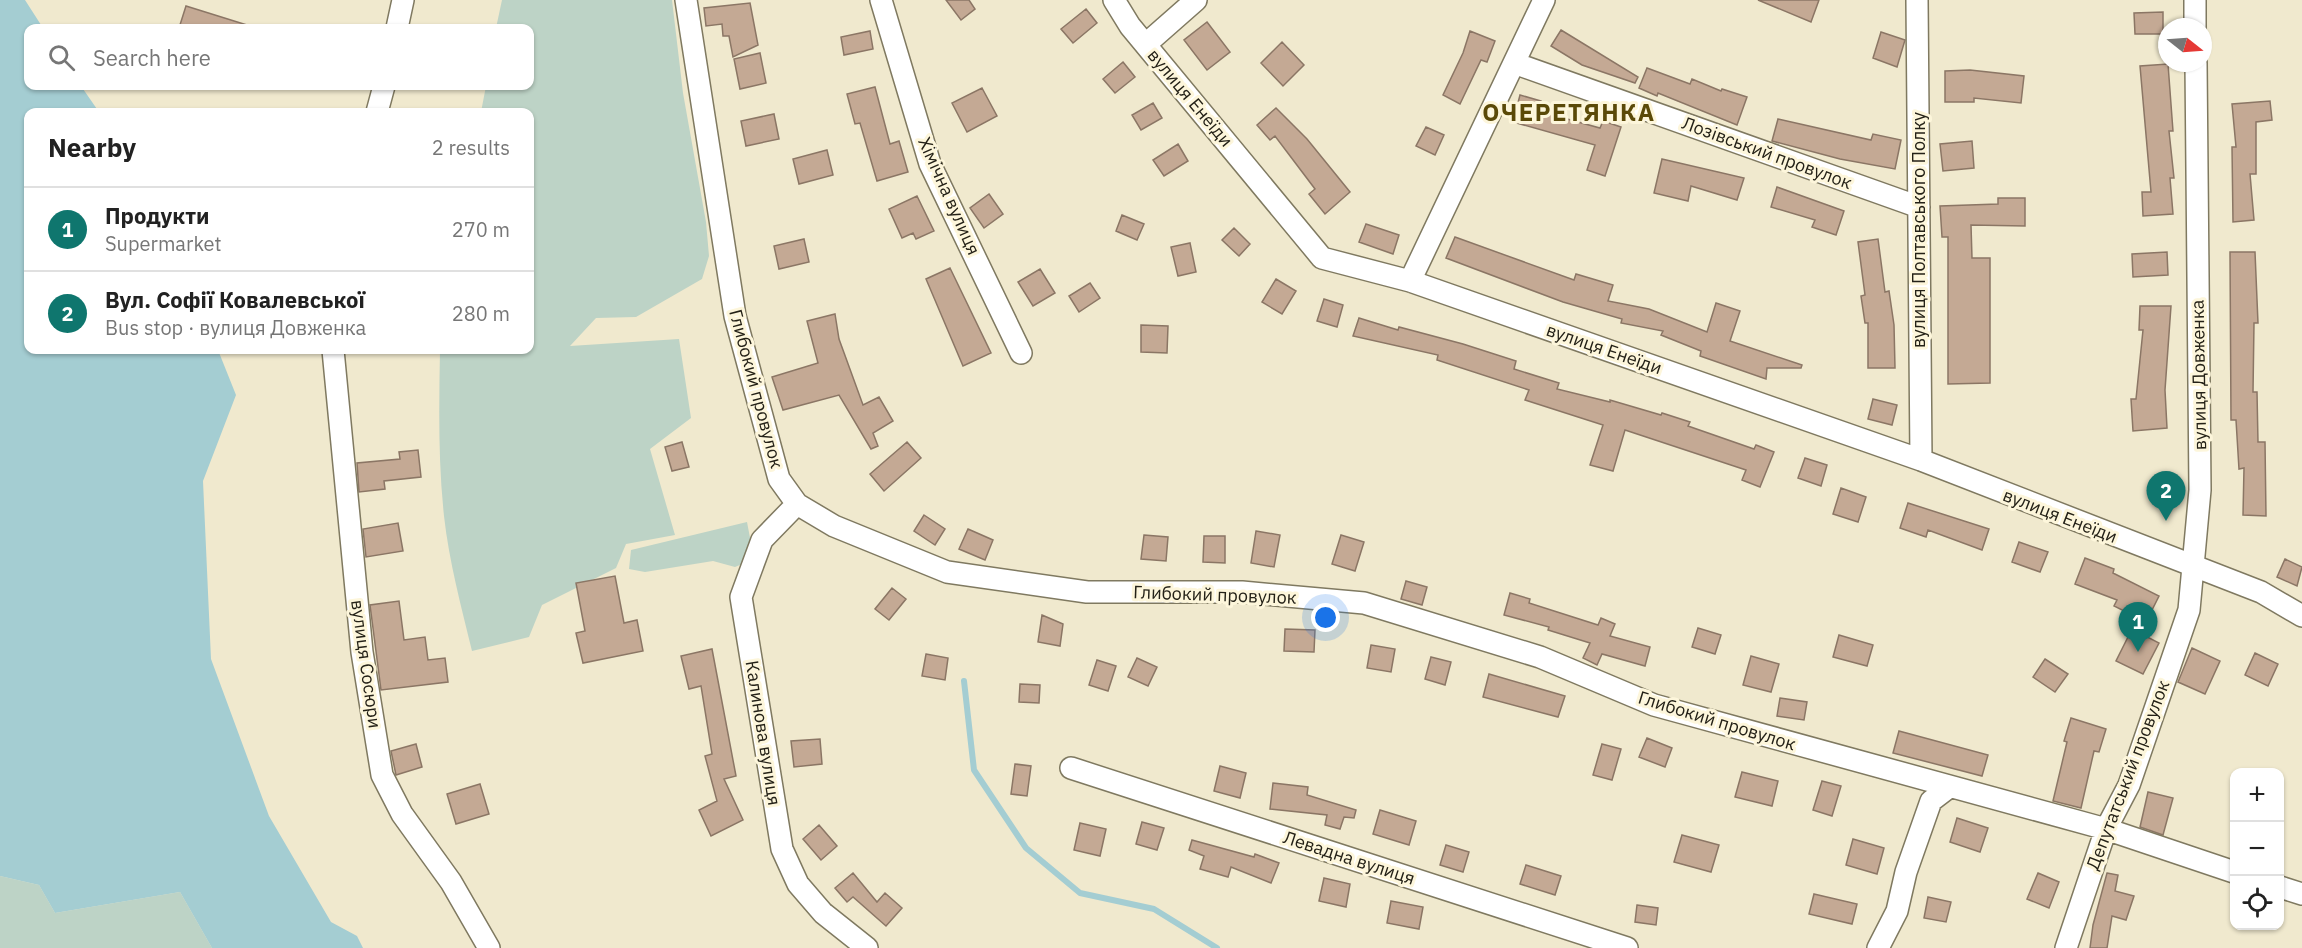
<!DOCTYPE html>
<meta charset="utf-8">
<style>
:root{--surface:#fff;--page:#f6f6f6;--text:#222;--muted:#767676;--line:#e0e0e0;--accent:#0f766e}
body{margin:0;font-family:"IBM Plex Sans",sans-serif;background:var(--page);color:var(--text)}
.controls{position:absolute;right:18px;bottom:18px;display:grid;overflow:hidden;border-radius:12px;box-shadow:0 2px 4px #0004}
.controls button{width:54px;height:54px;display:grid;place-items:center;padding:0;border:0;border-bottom:2px solid var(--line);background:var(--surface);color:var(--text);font:30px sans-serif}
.compass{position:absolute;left:2158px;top:18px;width:54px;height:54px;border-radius:50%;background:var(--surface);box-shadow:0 2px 4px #0004;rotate:107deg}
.you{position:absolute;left:1326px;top:618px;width:21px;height:21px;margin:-15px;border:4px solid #fff;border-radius:50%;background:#1a73e8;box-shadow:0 0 0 9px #1a73e833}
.badge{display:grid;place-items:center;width:39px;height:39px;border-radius:50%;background:var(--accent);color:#fff;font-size:20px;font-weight:700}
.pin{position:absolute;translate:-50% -50px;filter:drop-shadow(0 2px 3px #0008)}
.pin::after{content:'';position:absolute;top:32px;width:21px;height:18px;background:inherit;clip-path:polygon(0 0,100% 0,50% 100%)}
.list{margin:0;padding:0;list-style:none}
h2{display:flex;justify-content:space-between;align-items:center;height:78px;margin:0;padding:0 24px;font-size:26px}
h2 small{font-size:20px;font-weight:400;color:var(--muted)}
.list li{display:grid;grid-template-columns:39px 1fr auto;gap:18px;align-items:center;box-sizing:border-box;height:84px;padding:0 24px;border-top:2px solid var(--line)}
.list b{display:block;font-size:22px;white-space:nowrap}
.list p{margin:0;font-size:20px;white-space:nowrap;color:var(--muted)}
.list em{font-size:20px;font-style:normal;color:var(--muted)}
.icon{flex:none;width:33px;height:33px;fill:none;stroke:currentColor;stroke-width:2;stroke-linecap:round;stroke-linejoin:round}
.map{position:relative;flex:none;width:2302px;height:948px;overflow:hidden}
.search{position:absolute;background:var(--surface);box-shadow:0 2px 4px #0004;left:24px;top:24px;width:510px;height:66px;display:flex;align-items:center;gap:15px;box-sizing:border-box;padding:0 21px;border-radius:12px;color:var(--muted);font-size:22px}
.panel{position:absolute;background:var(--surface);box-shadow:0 2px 4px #0004;left:24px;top:108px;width:510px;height:246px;border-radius:12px}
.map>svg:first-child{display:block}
</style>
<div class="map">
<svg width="2302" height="948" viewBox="0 0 2302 948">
<rect width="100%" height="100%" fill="#f0e9ce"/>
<!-- green -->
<path fill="#bdd3c6" d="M502 0H672L683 93 706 222 709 256 702 279 636 317 596 318 570 346 679 339 691 418 650 449 675 535 626 544 616 568 542 605 529 637 472 651C461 606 449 561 444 516 438 460 439 405 440 350H530V112H481L486 86H530V28H496Z
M747 522 751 543 747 562 735 567 713 561 645 572 629 569 631 550Z
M0 876 39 885 55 913 180 892 212 948H0Z"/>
<!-- water -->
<path fill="#a4cdd2" d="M0 0H25L43 28H28V86H81L99 112H28V350H218L236 395 203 481 211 659 269 816 331 922 357 936 363 948H212L180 892 55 913 39 885 0 876Z"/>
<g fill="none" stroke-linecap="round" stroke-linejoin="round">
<!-- stream -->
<path stroke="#a4cdd2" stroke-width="6" d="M964 681 974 770 1026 848 1080 893 1154 909 1217 948"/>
</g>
<!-- building -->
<path fill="#c4a994" stroke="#8b7665" stroke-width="1.5" d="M946 0H969L975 9 961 20Z
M1758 0H1819L1811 22Z
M750 3 758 45 733 57 729 36H723L722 24 706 26 704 8Z
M186 6 247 25 246 28H179Z
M1086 9 1097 23 1073 43 1061 29Z
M2163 12V34H2135L2134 13Z
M1207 22 1230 52 1207 70 1184 40Z
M1561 30 1638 77 1635 83 1582 65 1551 46Z
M870 31 873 49 844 55 841 37Z
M1470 31 1495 41 1487 62 1481 60 1460 104 1443 95 1463 53Z
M1881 32 1905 40 1897 67 1873 58Z
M1282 42 1304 65 1283 86 1261 63Z
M760 53 766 83 740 89 734 59Z
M1123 62 1135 77 1115 93 1103 79Z
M2168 64 2173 131H2169L2174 178H2170L2173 214 2143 216 2142 192H2151L2140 66Z
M1647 68 1690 84 1692 79 1721 91 1722 89 1747 97 1737 125 1658 93 1657 96 1639 88Z
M1970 70 2024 76 2021 103 1974 98V102H1945V71Z
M875 87 890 144 899 141 908 172 877 181 860 123 855 124 847 94Z
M982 88 997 116 967 132 952 103Z
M1520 95 1541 101 1538 111 1600 128 1603 121 1621 127 1605 176 1587 170 1595 145 1513 122Z
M2270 101 2272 120 2256 122V174H2250L2254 220 2233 222 2232 147H2236L2232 104Z
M1153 103 1162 118 1141 130 1132 115Z
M1276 108 1307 139 1350 192 1325 214 1309 194 1315 189 1275 136 1270 140 1257 125Z
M774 114 779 139 746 146 741 121Z
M1778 119 1871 140 1873 134 1901 140 1895 169 1840 159 1772 141Z
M1426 127 1444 135 1435 155 1416 146Z
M1972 141 1974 168 1943 171 1940 144Z
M1178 144 1188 161 1164 176 1153 160Z
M827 150 833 175 799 184 793 159Z
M1662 159 1744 178 1737 200 1691 186 1688 201 1654 193Z
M1777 187 1844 211 1836 235 1812 227 1815 220 1771 207Z
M989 194 1003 214 984 228 970 208Z
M917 196 934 231 916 239 913 233 902 238 889 209Z
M1998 198H2025V226L1971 225 1972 258H1990V383L1948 384V237H1942L1940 206 1998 204Z
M1122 215 1144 224 1137 240 1116 231Z
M1366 224 1399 235 1393 254 1359 242Z
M1234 228 1250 244 1239 256 1222 240Z
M1455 237 1574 280 1576 274 1613 285 1608 301 1649 309 1707 332 1716 303 1740 311 1730 341 1802 365 1801 368H1767L1766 379 1700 356 1701 351 1661 335 1663 331 1621 323 1622 319 1563 302 1446 258Z
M804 239 809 262 779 269 774 246Z
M1878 239 1885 292 1889 291 1894 325 1895 368H1868V323H1865L1861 296 1865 295 1858 242Z
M1190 243 1196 272 1178 276 1171 247Z
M2167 252 2168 275 2133 277 2132 254Z
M2230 252H2255L2258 323H2254L2253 392H2257L2258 442H2265L2266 516 2243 515 2244 468 2239 469 2236 420H2231Z
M950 268 991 353 963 366 926 279Z
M1040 269 1055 293 1033 306 1018 282Z
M1276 279 1296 291 1282 314 1262 302Z
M1090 283 1100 298 1079 312 1069 296Z
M1324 299 1343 305 1337 327 1317 321Z
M2140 306H2171L2165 390 2167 428 2133 431 2131 399H2136L2143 330H2139Z
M835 314 839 339 863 405 879 397 893 421 873 433 878 446 871 449 839 395 783 410 772 377 818 363 807 321Z
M1359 318 1398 330 1399 327 1463 344 1516 361 1514 369 1559 383 1557 389 1610 402V400L1661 415 1662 413 1690 422 1688 426 1754 449 1756 445 1774 452 1760 487 1742 480 1746 470 1625 430 1613 471 1590 465 1603 425 1525 400 1529 390 1437 360 1438 355 1353 336Z
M1141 325 1168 326 1167 353 1141 352Z
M1873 399 1897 405 1892 425 1868 419Z
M682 442 689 467 672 471 665 447Z
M907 442 921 458 884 491 870 474Z
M418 450 421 477 384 481 385 489 359 492 357 463 400 459 399 452Z
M1805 458 1827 465 1821 486 1798 478Z
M1841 488 1866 497 1858 522 1833 514Z
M1908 503 1989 529 1982 550 1928 530 1926 537 1900 528Z
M924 515 945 529 935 545 914 531Z
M398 523 403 551 366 557 363 529Z
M968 529 993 540 985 560 959 549Z
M1256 531 1280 535 1274 567 1251 563Z
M1144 535 1168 537 1166 561 1141 559Z
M1341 535 1364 542 1355 571 1332 564Z
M1204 536H1225V563L1203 562Z
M2019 542 2048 552 2040 572 2012 562Z
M2085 558 2114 569 2113 573 2159 596 2146 622 2114 606 2117 600 2075 584Z
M2285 559 2302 567 2297 586 2277 577Z
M615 576 624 623 637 620 643 651 583 663 576 633 585 631 576 583Z
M1406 581 1427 587 1422 605 1401 599Z
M892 588 906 599 889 620 875 609Z
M1510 593 1530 599 1529 603 1598 625 1601 618 1615 624 1610 636 1650 647 1645 666 1602 654 1597 665 1583 658 1590 643 1548 630 1549 627 1504 615Z
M399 601 404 640 425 637 428 660 445 658 448 682 381 690 370 605Z
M1042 615 1063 624 1060 646 1038 642Z
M1698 628 1721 635 1715 654 1692 647Z
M1285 629 1315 630 1314 652 1284 651Z
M2132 629 2159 643 2143 674 2116 661Z
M1839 635 1873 645 1867 666 1833 657Z
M1371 645 1395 649 1391 672 1367 668Z
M2192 648 2220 661 2205 694 2178 682Z
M712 649 736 776 724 779 743 820 711 836 699 810 717 801 705 756 712 754 701 686 689 689 681 656Z
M2255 653 2278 664 2268 686 2245 675Z
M926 654 948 658 945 680 922 676Z
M1751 656 1779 664 1771 692 1743 685Z
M1431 657 1451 662 1445 685 1425 679Z
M1137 658 1157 667 1148 686 1128 677Z
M2045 659 2068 674 2055 692 2033 677Z
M1097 660 1116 666 1108 691 1089 685Z
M1489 674 1565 696 1558 717 1483 697Z
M1020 684 1040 685 1039 703 1019 702Z
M1780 698 1807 702 1804 720 1777 716Z
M2071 718 2106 729 2099 752 2094 751 2081 808 2053 801 2067 742 2064 741Z
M1899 731 1988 755 1982 776 1893 753Z
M1647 738 1672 748 1665 767 1639 757Z
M820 739 822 764 794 767 791 741Z
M416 744 422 767 396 775 391 751Z
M1602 744 1621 749 1612 780 1593 775Z
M1015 764 1031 766 1027 796 1011 794Z
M1220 766 1246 773 1240 798 1214 791Z
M1742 772 1778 781 1772 806 1735 797Z
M1822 781 1841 786 1832 816 1813 810Z
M1273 783 1308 787 1307 795 1356 810 1354 818 1344 817 1340 829 1325 825 1327 815 1270 809Z
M480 784 489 814 456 824 447 794Z
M2148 792 2173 798 2163 835 2140 827Z
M1380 810 1416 821 1409 845 1373 834Z
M1957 818 1988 828 1980 852 1950 842Z
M1142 822 1164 828 1157 850 1136 844Z
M1080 823 1106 829 1100 856 1074 850Z
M819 825 837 846 821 860 803 839Z
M1682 835 1719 845 1711 872 1674 862Z
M1853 839 1884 848 1877 874 1846 865Z
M1192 840 1254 857 1255 854 1279 863 1271 883 1231 867 1228 877 1200 869 1204 856 1189 850Z
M1446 845 1469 852 1463 872 1440 865Z
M1526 865 1561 876 1555 895 1520 884Z
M853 873 877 902 885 893 902 908 886 926 853 897 847 902 835 888Z
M2038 873 2059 882 2049 908 2027 899Z
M2107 873 2118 875 2115 891 2134 896 2126 920 2112 916 2107 948H2090L2093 925Z
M1324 878 1350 884 1346 907 1319 901Z
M1814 894 1857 904 1852 924 1809 914Z
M1928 897 1951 902 1946 922 1924 918Z
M1391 901 1423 907 1419 929 1387 923Z
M1637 905 1658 908 1656 925 1635 922Z"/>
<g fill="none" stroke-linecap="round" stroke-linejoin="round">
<!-- street casing -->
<g stroke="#7f7960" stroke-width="24">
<path id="street" d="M686 0 735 316 779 479 797 504 834 526 947 572 1087 592H1242L1364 603 1540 657 1654 705 2106 829 2234 872
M881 0 930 164 1021 353
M1114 0 1130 26 1322 258 1410 281 1921 460 2261 592 2302 616
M1917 0 1921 460
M2195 0V27
M397 28 403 0
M1146 44 1196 0
M1514 63 1919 207
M377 112 384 86
M1410 281 1544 0
M333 350 362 652 382 775 402 814 451 882 489 948
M797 504 762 540 741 597 782 849 798 884 823 913 867 948
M1071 768 1627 948
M2280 887 2302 894
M1878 948 1897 911 1906 872 1931 801 1948 788
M2066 948 2106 829 2129 785 2189 610 2200 490 2196 63"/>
</g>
<!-- street -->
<use href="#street" stroke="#fff" stroke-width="21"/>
</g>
<g text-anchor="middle" stroke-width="6" stroke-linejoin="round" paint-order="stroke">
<!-- street labels -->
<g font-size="18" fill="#242117" stroke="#fdf6db">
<text transform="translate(1190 98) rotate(50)" y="6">вулиця Енеїди</text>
<text transform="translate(1767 153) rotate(20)" y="6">Лозівський провулок</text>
<text transform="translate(949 196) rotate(66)" y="6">Хімічна вулиця</text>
<text transform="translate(1919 230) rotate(-90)" y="6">вулиця Полтавського Полку</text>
<text transform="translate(1604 349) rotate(19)" y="6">вулиця Енеїди</text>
<text transform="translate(2199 375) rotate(-91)" y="6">вулиця Довженка</text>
<text transform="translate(756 389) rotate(75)" y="6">Глибокий провулок</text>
<text transform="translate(2060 516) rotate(21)" y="6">вулиця Енеїди</text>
<text transform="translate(1215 595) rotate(2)" y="6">Глибокий провулок</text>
<text transform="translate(366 664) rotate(82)" y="6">вулиця Сосюри</text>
<text transform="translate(1717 721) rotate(17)" y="6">Глибокий провулок</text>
<text transform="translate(763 733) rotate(81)" y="6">Калинова вулиця</text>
<text transform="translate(2128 775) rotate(-69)" y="6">Депутатський провулок</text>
<text transform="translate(1349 858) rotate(18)" y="6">Левадна вулиця</text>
</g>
<!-- district labels -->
<g font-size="24" font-weight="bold" letter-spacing="1.5" fill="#5a4908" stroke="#fdf6db">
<text x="1569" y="121">ОЧЕРЕТЯНКА</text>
</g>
</g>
</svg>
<div class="controls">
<button>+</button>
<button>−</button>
<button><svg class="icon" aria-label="locate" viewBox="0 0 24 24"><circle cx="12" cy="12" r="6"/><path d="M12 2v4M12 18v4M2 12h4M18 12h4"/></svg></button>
</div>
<svg class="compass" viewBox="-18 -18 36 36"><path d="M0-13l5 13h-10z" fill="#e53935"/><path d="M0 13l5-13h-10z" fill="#767676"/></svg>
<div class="you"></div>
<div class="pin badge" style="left:2138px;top:652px">1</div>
<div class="pin badge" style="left:2166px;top:521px">2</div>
<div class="search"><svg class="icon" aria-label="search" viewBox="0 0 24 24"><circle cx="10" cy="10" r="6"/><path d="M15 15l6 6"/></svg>Search here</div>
<section class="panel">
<h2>Nearby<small>2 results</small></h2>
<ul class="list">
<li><span class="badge">1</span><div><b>Продукти</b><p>Supermarket</p></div><em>270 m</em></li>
<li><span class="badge">2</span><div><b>Вул. Софії Ковалевської</b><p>Bus stop · вулиця Довженка</p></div><em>280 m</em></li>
</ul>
</section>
</div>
